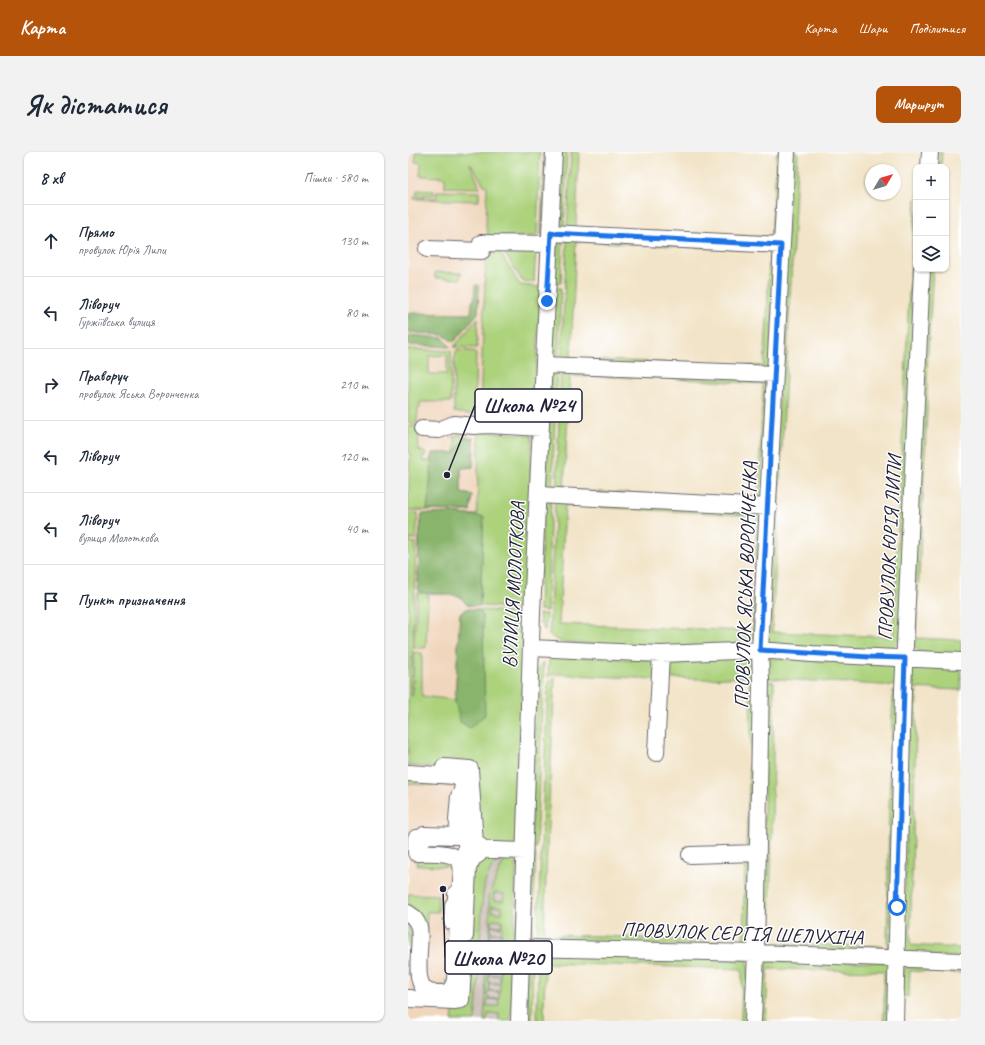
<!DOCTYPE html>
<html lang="uk">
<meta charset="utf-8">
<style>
:root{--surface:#fff;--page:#f2f2f3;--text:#1f2937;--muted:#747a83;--line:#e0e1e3;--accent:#b45309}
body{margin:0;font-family:Caveat,sans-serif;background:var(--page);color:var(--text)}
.controls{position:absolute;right:12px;top:12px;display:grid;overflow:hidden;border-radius:8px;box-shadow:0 1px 3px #0004}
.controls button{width:36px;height:36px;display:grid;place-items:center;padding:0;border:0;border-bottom:1px solid var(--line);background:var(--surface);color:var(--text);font:20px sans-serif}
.compass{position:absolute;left:457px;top:12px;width:36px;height:36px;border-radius:50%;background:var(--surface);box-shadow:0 1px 3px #0004;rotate:52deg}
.stop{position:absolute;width:12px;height:12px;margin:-9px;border:3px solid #1a73e8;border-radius:50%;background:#fff}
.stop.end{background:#1a73e8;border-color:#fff;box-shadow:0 1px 4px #0008}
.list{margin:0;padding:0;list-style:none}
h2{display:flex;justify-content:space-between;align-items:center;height:52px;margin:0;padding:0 16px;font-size:17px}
h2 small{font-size:13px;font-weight:400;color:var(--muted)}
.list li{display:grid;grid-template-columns:26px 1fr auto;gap:12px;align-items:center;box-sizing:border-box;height:72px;padding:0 16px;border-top:1px solid var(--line)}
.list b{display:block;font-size:15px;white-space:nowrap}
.list p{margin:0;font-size:13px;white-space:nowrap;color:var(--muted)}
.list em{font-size:13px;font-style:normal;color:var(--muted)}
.icon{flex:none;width:22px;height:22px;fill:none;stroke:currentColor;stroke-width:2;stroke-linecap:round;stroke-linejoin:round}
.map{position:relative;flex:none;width:553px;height:869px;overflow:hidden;border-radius:8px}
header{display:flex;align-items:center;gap:24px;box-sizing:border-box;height:56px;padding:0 20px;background:var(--accent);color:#fff}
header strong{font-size:19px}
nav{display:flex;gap:22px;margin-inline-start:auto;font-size:14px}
.intro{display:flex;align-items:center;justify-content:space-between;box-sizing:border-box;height:96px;padding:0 24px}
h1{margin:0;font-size:28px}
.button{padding:10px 18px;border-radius:8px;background:var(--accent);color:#fff;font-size:14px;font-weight:700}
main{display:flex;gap:24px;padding:0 24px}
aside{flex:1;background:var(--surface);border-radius:8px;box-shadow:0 1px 3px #0004}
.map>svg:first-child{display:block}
</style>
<header>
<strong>Карта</strong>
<nav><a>Карта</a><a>Шари</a><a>Поділитися</a></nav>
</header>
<div class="intro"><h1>Як дістатися</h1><a class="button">Маршрут</a></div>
<main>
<aside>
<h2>8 хв<small>Пішки · 580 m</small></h2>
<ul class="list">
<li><svg class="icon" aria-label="ahead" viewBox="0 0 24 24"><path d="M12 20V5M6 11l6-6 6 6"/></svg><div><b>Прямо</b><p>провулок Юрія Липи</p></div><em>130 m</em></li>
<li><svg class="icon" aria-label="left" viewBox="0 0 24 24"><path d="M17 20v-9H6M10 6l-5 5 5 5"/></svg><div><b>Ліворуч</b><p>Гуржіївська вулиця</p></div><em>80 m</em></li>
<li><svg class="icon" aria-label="right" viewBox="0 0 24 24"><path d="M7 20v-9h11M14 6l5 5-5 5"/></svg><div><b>Праворуч</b><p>провулок Яська Воронченка</p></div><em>210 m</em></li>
<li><svg class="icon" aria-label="left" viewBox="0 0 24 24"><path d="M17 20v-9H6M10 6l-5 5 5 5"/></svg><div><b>Ліворуч</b></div><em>120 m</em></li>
<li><svg class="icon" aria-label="left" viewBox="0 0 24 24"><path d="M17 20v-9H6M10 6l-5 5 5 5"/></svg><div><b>Ліворуч</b><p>вулиця Молоткова</p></div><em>40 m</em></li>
<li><svg class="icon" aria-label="arrive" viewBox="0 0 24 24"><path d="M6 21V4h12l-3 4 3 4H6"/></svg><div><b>Пункт призначення</b></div></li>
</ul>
</aside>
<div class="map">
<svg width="553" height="869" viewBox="0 0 553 869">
<rect width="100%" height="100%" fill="#fff"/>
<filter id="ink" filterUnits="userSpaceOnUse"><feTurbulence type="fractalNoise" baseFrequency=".025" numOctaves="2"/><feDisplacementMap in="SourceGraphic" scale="8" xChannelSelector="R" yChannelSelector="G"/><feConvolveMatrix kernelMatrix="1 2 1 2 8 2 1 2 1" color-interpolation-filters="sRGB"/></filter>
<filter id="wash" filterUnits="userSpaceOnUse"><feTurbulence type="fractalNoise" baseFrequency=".012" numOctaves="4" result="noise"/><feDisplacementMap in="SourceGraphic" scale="16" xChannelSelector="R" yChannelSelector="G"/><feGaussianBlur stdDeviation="0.9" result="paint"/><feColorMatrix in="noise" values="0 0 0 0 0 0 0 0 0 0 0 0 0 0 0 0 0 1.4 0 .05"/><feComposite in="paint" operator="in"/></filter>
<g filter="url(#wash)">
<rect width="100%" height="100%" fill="#f2e4c8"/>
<!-- built -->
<path fill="#f0d6bc" d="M0 0H88L71 452 65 869H0Z"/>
<!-- industrial -->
<path fill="#cec2b9" d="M71 702H105L103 869H65Z"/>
<!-- green -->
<path fill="#acd27c" stroke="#677a5c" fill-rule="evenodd" d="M8 0H132L129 83 127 84 81 85 78 76 79 34 76 33 64 14 62 12 71 33 72 36 37 35V25L12 24 13 11 7 10Z
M136 0H139L134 83 133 84Z
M153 0H159L156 76 152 72 150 66Z
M163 0H171L168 76 363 85 369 0H375L369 80 367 85 359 90 159 77Z
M383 0H390L364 480 485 485 501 142 508 46V117L493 483 488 493 483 496 474 498H417L359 491Z
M527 0H534L533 15H526Z
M9 38 26 39V43H8Z
M29 39 71 40V49L6 47V45L28 46Z
M159 85 367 97 363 217 153 211ZM168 89 361 99 359 168 356 214 163 207Z
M155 86 153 131 147 132 149 94 152 88Z
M88 94 112 133 133 135 126 264 122 269 77 268 72 257 78 102 79 99Z
M128 96 126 130 114 129 94 97Z
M518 117H525L519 214V258L508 486 553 488V504C537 504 516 507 505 494Z
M27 120 53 121 52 127 27 126Z
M147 136H153L150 210 144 205V199Z
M70 166 69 196 46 195Z
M0 197 43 199V250H12V256L10 257 9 271H0ZM39 203V222H21V204Z
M50 198 64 199 68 202 66 263 46 260V209L48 201Z
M149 218 144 340 139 336 138 333 143 224Z
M153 218 356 228 359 230 353 350 148 341ZM162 224 258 226 355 232 350 348 156 338Z
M0 274H10L11 298 15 300 19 301V303L15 304V309H23L25 301H47L48 287 45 285V284L50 283 65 286 66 296 65 315 53 316V341L64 343 62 359 0 358 2 302 0 301Z
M74 279 123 283 124 287 118 457 59 453 52 444 12 440 10 436 11 387 14 362 69 363 71 281Z
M143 347 139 459 131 458 135 356 137 352Z
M147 347 354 360 345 488 340 491 260 497 153 490 141 483ZM157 353 349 364 344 479 151 472Z
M0 361H10L8 387H2V390L8 391 3 544 5 543 6 500 14 501V544L47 548 52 461 59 457 117 461 109 696 75 695 62 617 0 614Z
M10 441H19L20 443 18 495 17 496H7L6 494 9 442Z
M131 462H138L137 479 132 471Z
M147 504 245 508 249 527 145 522 140 525 141 507Z
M344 504 350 526 341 525 295 527 255 526 259 508Z
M359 506 487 513 489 518 490 534 356 526Z
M136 510 128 696H123L129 520 132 513Z
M503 513H553V538L500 536Z
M147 525 139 695 136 783 194 784 335 791 337 705H342V794L129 792 140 531Z
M342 528 350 529 345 696 338 698 343 589Z
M357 529 366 530 364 681 361 792 475 794 476 800 355 796Z
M485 539 491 540 482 796 479 798 481 654Z
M500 539 509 540 502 793 553 796V806L496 802Z
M0 621 43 623 56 635 0 632Z
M10 701 42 702 49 715 9 713Z
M123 701 128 702 124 790 121 788Z
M96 702 84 715 77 730 75 742 72 789 73 803 67 869H44L60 716 65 706Z
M109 702 103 869H91V862H80L79 869H76L78 840 77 828 82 776 81 744 90 721 97 707 101 704ZM86 741 96 742 95 749 85 748ZM84 754 94 755V761L84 760ZM84 767 94 768V774H83ZM83 774 94 775V781H83ZM83 781 94 782V789L82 788ZM82 789H94V795H82ZM82 796H93V802H82ZM82 802 91 803V809H81ZM81 810H92L91 816 81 815ZM81 816 93 817 92 823 80 822ZM80 823H92V831H80ZM81 831 92 832V839H81ZM80 839 91 840V847L80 846ZM80 847 91 848V854H79Z
M0 742 30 743V760H19L16 819 12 820V833L43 834 45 780H50L47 831C44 836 41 840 35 841 0 849 15 797 11 776 9 769 5 765 0 761Z
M0 772 3 777 4 783 2 824 0 823Z
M125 801 124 869H117L120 807Z
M130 801 340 808 341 869H333L334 817 137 811 136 869H129Z
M362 809 481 810 483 869H476V819L360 817 358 869H349L351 814 356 810Z
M498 815H553V821L502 819 501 844H491L494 818Z"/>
<!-- forest -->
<path fill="#89b46c" stroke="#566b54" d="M67 133H71L70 161 46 190 35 183 0 180V161L63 162 64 149H66Z
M0 183 35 186 42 195 0 193Z
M58 285 65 286 66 296 65 315 53 316V341L64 343 62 359 19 358 25 301H47Z
M44 361 76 365 72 454 59 453 52 444 12 440 10 436 11 387 14 362Z
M59 457 72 458 75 466 77 563 62 576 52 570 47 548 52 461Z"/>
</g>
<g filter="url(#ink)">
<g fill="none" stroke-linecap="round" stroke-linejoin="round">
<!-- minor casing -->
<g stroke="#6b666c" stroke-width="18">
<path id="minor" d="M521 15 522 0
M143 81 373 93
M19 97 74 99 73 91 142 92
M136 213 367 222
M14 277 31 278 46 272 66 274 80 273 133 276
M130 343 361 355
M123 496 253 502 352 498 404 502 553 509
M248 601 253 502
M36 615 62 617 67 692 72 694 71 702 65 706 60 716 57 784
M0 621 48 624C53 628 56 631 57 638L54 637 53 644H51L49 668H54L53 677H49V684L16 683V686H8V701C20 701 50 698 53 713 55 722 52 732 52 741H48V753H45L44 770H50L47 827C46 833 43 839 37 841 34 841 30 841 27 841 0 840 15 795 11 775 9 769 5 764 0 761
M60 697 116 699
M282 703 350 701
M57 721 59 668
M113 796 348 801 553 809
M0 846H3V847L46 849 53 848 55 819
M111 869 124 460 146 0
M345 869 348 801 353 528 352 498 379 0
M487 869 495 538 514 117"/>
</g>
<!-- minor -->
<use href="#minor" stroke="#fff" stroke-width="16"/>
</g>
</g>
<g fill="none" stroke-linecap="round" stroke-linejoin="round" filter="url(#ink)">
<!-- route -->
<path stroke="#1a73e8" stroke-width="5" d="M139 149 143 81 373 93 352 498 461 505 497 506 489 755"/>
</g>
<g text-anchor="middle" stroke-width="3" stroke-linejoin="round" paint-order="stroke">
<!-- street labels -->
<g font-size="20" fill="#22223b" stroke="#fff">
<text transform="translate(481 396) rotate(-87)" y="7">ПРОВУЛОК ЮРІЯ ЛИПИ</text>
<text transform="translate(105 433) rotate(-87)" y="7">ВУЛИЦЯ МОЛОТКОВА</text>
<text transform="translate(337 433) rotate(-88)" y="7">ПРОВУЛОК ЯСЬКА ВОРОНЧЕНКА</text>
<text transform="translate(334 781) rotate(2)" y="7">ПРОВУЛОК СЕРГІЯ ШЕЛУХІНА</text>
</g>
</g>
<!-- callouts -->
<path fill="none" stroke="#22223b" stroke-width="1.5" d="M39 323L67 253M35 737L37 805"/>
<g fill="#22223b" stroke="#fff" stroke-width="1.5">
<circle cx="39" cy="323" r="4"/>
<circle cx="35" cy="737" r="4"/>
</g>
<g fill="#fff" stroke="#22223b" stroke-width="1.5">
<rect x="67" y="237" width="107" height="33" rx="4"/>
<rect x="37" y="789" width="107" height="33" rx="4"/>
</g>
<g font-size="21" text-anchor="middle" font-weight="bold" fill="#22223b">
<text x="121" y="260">Школа №24</text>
<text x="90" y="813">Школа №20</text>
</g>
</svg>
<div class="controls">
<button>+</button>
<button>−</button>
<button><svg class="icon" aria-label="layers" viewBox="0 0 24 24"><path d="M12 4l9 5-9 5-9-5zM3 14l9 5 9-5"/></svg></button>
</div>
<svg class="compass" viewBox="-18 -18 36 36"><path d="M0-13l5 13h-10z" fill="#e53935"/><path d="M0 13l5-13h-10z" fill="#747a83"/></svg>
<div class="stop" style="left:489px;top:755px"></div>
<div class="stop end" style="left:139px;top:149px"></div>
</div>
</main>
